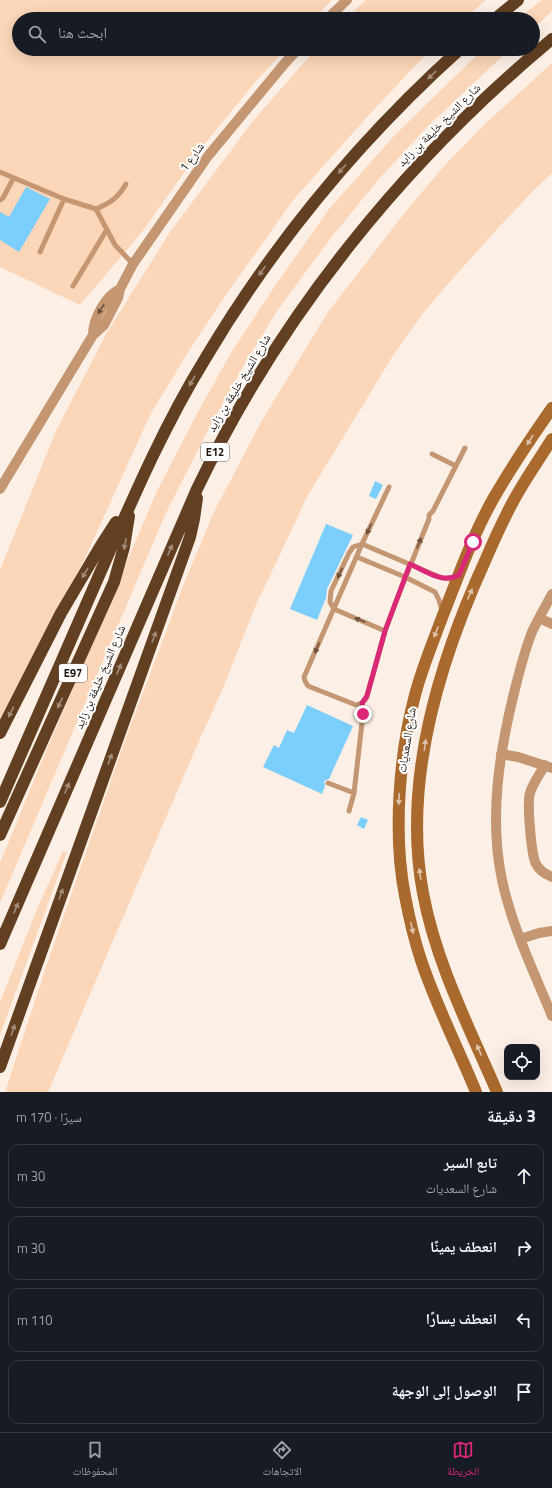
<!DOCTYPE html>
<html lang="ar">
<meta charset="utf-8">
<style>
:root{--surface:#171b24;--page:#242831;--text:#f1f3f6;--muted:#9ea1a6;--line:#363941;--accent:#db2777}
body{margin:0;font-family:"Titillium Web","Noto Naskh Arabic",sans-serif;background:var(--page);color:var(--text);direction:rtl}
.controls{position:absolute;right:12px;bottom:12px;display:grid;overflow:hidden;border-radius:8px;box-shadow:0 4px 16px #0002}
.controls button{width:36px;height:36px;display:grid;place-items:center;padding:0;border:0;border-bottom:1px solid var(--line);background:var(--surface);color:var(--text);font:20px sans-serif}
.stop{position:absolute;width:12px;height:12px;margin:-9px;border:3px solid #db2777;border-radius:50%;background:#fff}
.stop.end{background:#db2777;border-color:#fff;box-shadow:0 1px 4px #0008}
.list{margin:0;padding:0;list-style:none}
h2{display:flex;justify-content:space-between;align-items:center;height:52px;margin:0;padding:0 16px;font-size:17px}
h2 small{font-size:13px;font-weight:400;color:var(--muted)}
.list li{display:grid;grid-template-columns:26px 1fr auto;gap:12px;align-items:center;box-sizing:border-box;height:64px;margin:0 8px 8px;padding:0 8px;border:1px solid var(--line);border-radius:12px}
.list b{display:block;font-size:15px;white-space:nowrap}
.list p{margin:0;font-size:13px;white-space:nowrap;color:var(--muted)}
.list em{font-size:13px;font-style:normal;color:var(--muted)}
.icon{flex:none;width:22px;height:22px;fill:none;stroke:currentColor;stroke-width:2;stroke-linecap:round;stroke-linejoin:round}
.map{position:relative;flex:none;width:552px;height:1092px;overflow:hidden;direction:ltr}
.search{position:absolute;background:var(--surface);box-shadow:0 4px 16px #0002;left:12px;right:12px;top:12px;height:44px;display:flex;align-items:center;gap:10px;box-sizing:border-box;padding:0 14px;border-radius:22px;color:var(--muted);font-size:15px}
.sheet{height:340px;background:var(--surface)}
nav{display:flex;justify-content:space-around;align-items:center;box-sizing:border-box;height:56px;border-top:1px solid var(--line);background:var(--surface);font-size:11px;color:var(--muted)}
nav a{display:grid;justify-items:center;gap:2px}
nav .on{color:var(--accent)}
.map>svg:first-child{display:block}
</style>
<div class="map">
<svg width="552" height="1092" viewBox="0 0 552 1092">
<rect width="100%" height="100%" fill="#fcf0e6"/>
<!-- green -->
<path fill="#fbd6b8" d="M0 0H332L313 19H19V49H286L256 81 203 146 142 232 80 305 0 267Z
M366 0H486L464 19H345Z
M542 0H552V11L533 29V19H518Z
M316 49H432L414 67 367 117 294 199 225 296 187 354 150 415 87 554 0 722V570L56 431 106 334 170 232 253 121Z
M483 49H510L427 127 378 180 330 239 277 311 242 368 206 434 165 515 0 903V863L39 768 157 491 199 410 231 353 275 286 329 209 395 135Z
M552 63V173L532 192 498 228 447 285 424 312 394 354 308 495 255 607 221 693 198 743 48 1092H5L47 964 124 743 185 581 214 512 261 422 328 312 410 206 446 164 485 124Z
M63 851 67 852 0 1035V1002L37 909Z"/>
<!-- building -->
<path fill="#7ccefc" d="M26 187 50 199 19 252 0 240V212L9 217Z
M375 481 383 485 376 499 369 496Z
M326 524 353 535 327 589 326 598 317 620 290 609Z
M307 705 353 726 329 779 324 781 325 786 322 794 263 767 274 745 279 748 287 730 294 733Z
M361 817 368 820 364 829 357 825Z"/>
<g fill="none" stroke-linecap="round" stroke-linejoin="round">
<!-- lane -->
<path stroke="#c49772" stroke-width="5" d="M0 172 64 199 96 209 115 245 133 264
M0 200 3 198 13 179
M96 209C110 203 118 198 126 184
M40 252 64 199
M73 286 106 231
M432 454 456 466
M389 487 362 544 304 677 305 681 308 686 356 705 362 703 366 699 385 631 395 604 429 519V515L433 511 465 448
M357 557 405 577 435 592 439 600 442 610
M385 631 334 609 330 602 331 591 349 553 353 547 362 544 442 578 450 579 457 576
M328 783 354 793
M349 811 354 793 363 714 362 703"/>
<!-- street -->
<path stroke="#c49772" stroke-width="10" d="M327 19 347 0
M93 335C93 319 105 296 120 289
M0 489 93 335 104 325 118 298 120 289 133 264 208 156 285 63 298 49
M552 594C545 607 538 619 532 632 524 652 519 673 514 693 499 754 489 818 502 880 512 927 534 972 552 1016
M539 618 552 624
M501 754 518 757 552 768
M545 765C540 774 533 783 530 793 527 803 531 854 536 864 539 870 545 874 552 877
M520 939 539 933 552 931"/>
<!-- secondary -->
<path stroke="#aa692d" stroke-width="12" d="M476 1092C458 1048 436 1005 421 960 414 939 409 917 405 896 393 835 399 755 415 695 422 668 433 642 443 615 458 577 472 537 492 501 510 469 531 438 552 408
M497 1092C469 1027 436 963 423 893 402 781 439 662 485 561 494 540 504 518 515 498 526 478 540 458 552 439"/>
<!-- highway -->
<path stroke="#623f21" stroke-width="12" d="M495 19 518 0
M0 733 61 613 100 547 116 522
M0 802C32 728 65 654 97 580 130 505 162 429 205 359 274 243 360 139 460 49
M0 835 114 582 124 547 129 516
M0 944 197 489C280 315 404 162 552 39
M0 1067 190 537 194 519 197 498"/>
</g>
<!-- one-way arrows -->
<defs><path id="oneway-solid" d="M-6-.8H1V-3.2L6.5 0L1 3.2V.8H-6Z"/></defs>
<g fill="#a18c7a">
<use href="#oneway-solid" transform="translate(432 75) rotate(136)"/>
<use href="#oneway-solid" transform="translate(342 169) rotate(131)"/>
<use href="#oneway-solid" transform="translate(262 271) rotate(125)"/>
<use href="#oneway-solid" transform="translate(192 381) rotate(120)"/>
<use href="#oneway-solid" transform="translate(125 544) rotate(101)"/>
<use href="#oneway-solid" transform="translate(170 550) rotate(-67)"/>
<use href="#oneway-solid" transform="translate(85 573) rotate(121)"/>
<use href="#oneway-solid" transform="translate(154 637) rotate(-70)"/>
<use href="#oneway-solid" transform="translate(119 669) rotate(-67)"/>
<use href="#oneway-solid" transform="translate(60 703) rotate(115)"/>
<use href="#oneway-solid" transform="translate(11 712) rotate(117)"/>
<use href="#oneway-solid" transform="translate(110 759) rotate(-70)"/>
<use href="#oneway-solid" transform="translate(67 788) rotate(-67)"/>
<use href="#oneway-solid" transform="translate(61 894) rotate(-70)"/>
<use href="#oneway-solid" transform="translate(16 908) rotate(-67)"/>
<use href="#oneway-solid" transform="translate(13 1030) rotate(-71)"/>
</g>
<g fill="#6b513c">
<use href="#oneway-solid" transform="translate(101 309) rotate(123)"/>
<use href="#oneway-solid" transform="translate(369 529) rotate(114)"/>
<use href="#oneway-solid" transform="translate(419 543) rotate(-67)"/>
<use href="#oneway-solid" transform="translate(340 573) rotate(115)"/>
<use href="#oneway-solid" transform="translate(360 620) rotate(-157)"/>
<use href="#oneway-solid" transform="translate(317 648) rotate(114)"/>
</g>
<g fill="#ddc3ab">
<use href="#oneway-solid" transform="translate(530 440) rotate(122)"/>
<use href="#oneway-solid" transform="translate(470 594) rotate(-66)"/>
<use href="#oneway-solid" transform="translate(436 632) rotate(112)"/>
<use href="#oneway-solid" transform="translate(425 745) rotate(-82)"/>
<use href="#oneway-solid" transform="translate(399 799) rotate(93)"/>
<use href="#oneway-solid" transform="translate(420 874) rotate(-98)"/>
<use href="#oneway-solid" transform="translate(412 928) rotate(77)"/>
<use href="#oneway-solid" transform="translate(479 1050) rotate(-114)"/>
</g>
<g fill="none" stroke-linecap="round" stroke-linejoin="round">
<!-- route -->
<path stroke="#db2777" stroke-width="5" d="M363 714 362 703 367 696 385 631 410 564C426 571 442 584 459 575L473 542"/>
</g>
<g text-anchor="middle" stroke-width="4" stroke-linejoin="round" paint-order="stroke">
<!-- shield labels -->
<g fill="#fff" stroke="#655d58" stroke-width="1">
<rect x="201" y="443" width="28" height="18" rx="3"/>
<rect x="59" y="664" width="28" height="18" rx="3"/>
</g>
<g font-size="11" font-weight="bold" fill="#231810">
<text x="215" y="456">E12</text>
<text x="73" y="677">E97</text>
</g>
<!-- street labels -->
<g font-size="12" fill="#231810" stroke="#fff">
<text transform="translate(439 125) rotate(-45)" y="4">شارع الشيخ خليفة بن زايد</text>
<text transform="translate(192 157) rotate(-54)" y="4">شارع 1</text>
<text transform="translate(239 383) rotate(-59)" y="4">شارع الشيخ خليفة بن زايد</text>
<text transform="translate(100 677) rotate(-67)" y="4">شارع الشيخ خليفة بن زايد</text>
<text transform="translate(407 740) rotate(-81)" y="4">شارع السعديات</text>
</g>
</g>
</svg>
<div class="controls">
<button><svg class="icon" aria-label="locate" viewBox="0 0 24 24"><circle cx="12" cy="12" r="6"/><path d="M12 2v4M12 18v4M2 12h4M18 12h4"/></svg></button>
</div>
<div class="stop" style="left:473px;top:542px"></div>
<div class="stop end" style="left:363px;top:714px"></div>
<div class="search"><svg class="icon" aria-label="search" viewBox="0 0 24 24"><circle cx="10" cy="10" r="6"/><path d="M15 15l6 6"/></svg>ابحث هنا</div>
</div>
<section class="sheet">
<h2>3 دقيقة<small>سيرًا · 170 m</small></h2>
<ul class="list">
<li><svg class="icon" aria-label="ahead" viewBox="0 0 24 24"><path d="M12 20V5M6 11l6-6 6 6"/></svg><div><b>تابع السير</b><p>شارع السعديات</p></div><em>30 m</em></li>
<li><svg class="icon" aria-label="right" viewBox="0 0 24 24"><path d="M7 20v-9h11M14 6l5 5-5 5"/></svg><div><b>انعطف يمينًا</b></div><em>30 m</em></li>
<li><svg class="icon" aria-label="left" viewBox="0 0 24 24"><path d="M17 20v-9H6M10 6l-5 5 5 5"/></svg><div><b>انعطف يسارًا</b></div><em>110 m</em></li>
<li><svg class="icon" aria-label="arrive" viewBox="0 0 24 24"><path d="M6 21V4h12l-3 4 3 4H6"/></svg><div><b>الوصول إلى الوجهة</b></div></li>
</ul>
</section>
<nav>
<a class="on"><svg class="icon" aria-label="map" viewBox="0 0 24 24"><path d="M3 6l6-2 6 2 6-2v14l-6 2-6-2-6 2zM9 4v14M15 6v14"/></svg>الخريطة</a>
<a><svg class="icon" aria-label="directions" viewBox="0 0 24 24"><path d="M12 3l9 9-9 9-9-9zM9 14v-3h6M13 9l2 2-2 2"/></svg>الاتجاهات</a>
<a><svg class="icon" aria-label="saved" viewBox="0 0 24 24"><path d="M7 4h10v16l-5-4-5 4z"/></svg>المحفوظات</a>
</nav>
